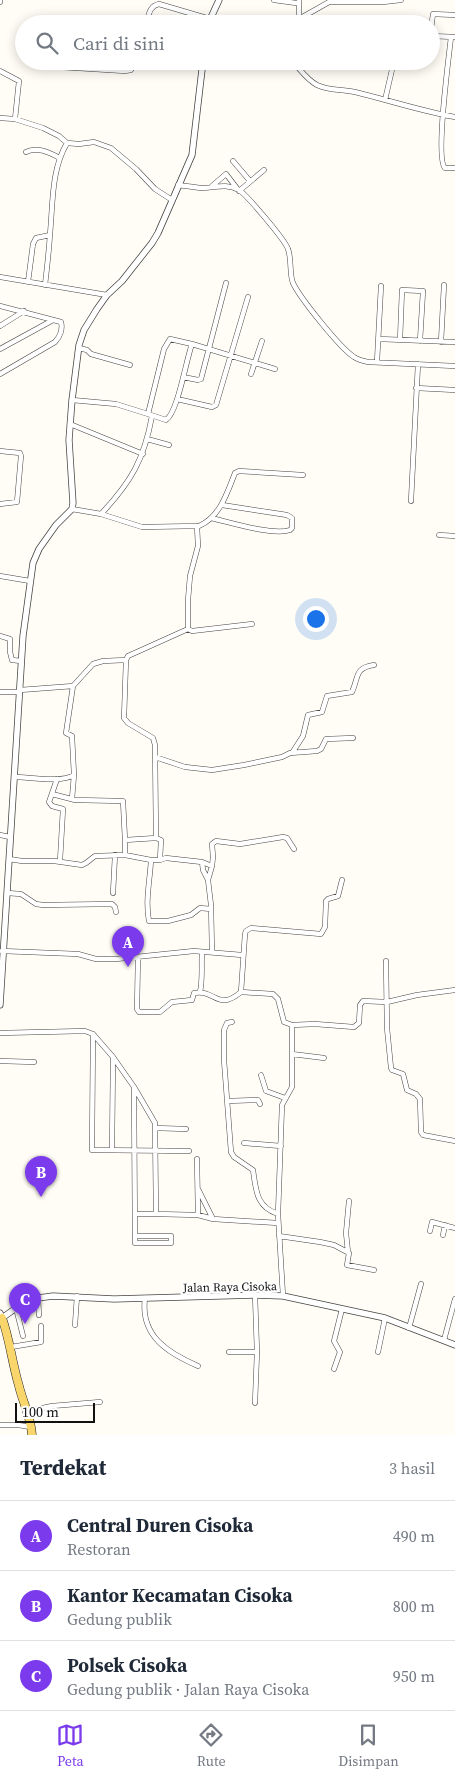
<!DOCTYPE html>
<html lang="id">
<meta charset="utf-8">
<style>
:root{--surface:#fff;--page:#f2f2f3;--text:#1f2937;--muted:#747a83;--line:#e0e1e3;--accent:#7c3aed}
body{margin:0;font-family:"Source Serif 4",serif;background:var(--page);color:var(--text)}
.scale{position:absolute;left:15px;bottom:12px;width:80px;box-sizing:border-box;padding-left:5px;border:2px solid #111;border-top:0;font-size:14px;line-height:18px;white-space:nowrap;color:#111;-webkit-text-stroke:4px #fff;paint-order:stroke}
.you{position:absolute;left:315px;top:618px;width:18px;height:18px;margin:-12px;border:4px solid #fff;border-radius:50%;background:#1a73e8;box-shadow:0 0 0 8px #1a73e833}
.badge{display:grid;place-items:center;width:32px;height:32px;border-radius:50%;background:var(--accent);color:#fff;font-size:16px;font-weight:700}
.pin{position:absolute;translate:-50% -41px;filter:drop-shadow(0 1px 2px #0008)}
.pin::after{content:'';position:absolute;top:26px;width:18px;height:15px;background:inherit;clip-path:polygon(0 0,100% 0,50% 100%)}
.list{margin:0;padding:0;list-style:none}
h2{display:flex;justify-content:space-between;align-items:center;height:65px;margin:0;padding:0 20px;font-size:21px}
h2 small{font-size:16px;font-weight:400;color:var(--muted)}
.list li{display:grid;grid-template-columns:32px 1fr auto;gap:15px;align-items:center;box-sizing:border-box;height:70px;padding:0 20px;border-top:1px solid var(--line)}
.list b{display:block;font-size:19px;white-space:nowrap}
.list p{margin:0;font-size:16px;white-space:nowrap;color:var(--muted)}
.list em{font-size:16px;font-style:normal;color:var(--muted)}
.icon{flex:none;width:28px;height:28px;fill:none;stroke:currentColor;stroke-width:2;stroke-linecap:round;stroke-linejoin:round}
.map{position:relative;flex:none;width:455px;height:1435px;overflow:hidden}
.search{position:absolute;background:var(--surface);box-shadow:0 2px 12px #0003;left:15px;right:15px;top:15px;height:55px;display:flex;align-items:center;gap:12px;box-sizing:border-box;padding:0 18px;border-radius:28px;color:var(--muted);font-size:19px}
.sheet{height:275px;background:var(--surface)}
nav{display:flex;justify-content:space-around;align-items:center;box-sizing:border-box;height:70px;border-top:1px solid var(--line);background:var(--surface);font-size:14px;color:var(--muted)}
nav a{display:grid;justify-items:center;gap:2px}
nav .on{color:var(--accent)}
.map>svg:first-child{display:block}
</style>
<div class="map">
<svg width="455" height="1435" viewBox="0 0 455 1435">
<rect width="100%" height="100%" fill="#fffdf5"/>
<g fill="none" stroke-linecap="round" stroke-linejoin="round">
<!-- minor casing -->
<g stroke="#444" stroke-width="5.5">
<path id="minor" d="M274 0 296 3
M0 2V0
M299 19 329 2H383L401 0
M146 24C149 15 149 6 159 4L210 19
M299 24V0
M431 29 433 14 455 15
M431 36 455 37
M451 37C449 56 435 159 445 168H455
M292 61C300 69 307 80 317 85 329 91 342 89 355 92 388 100 421 111 455 117
M60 67 125 71 131 70 136 61
M0 71 19 81 15 119 43 128 59 136 67 143 79 144 94 142 111 148 136 169 155 189 172 200
M385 100 394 61
M0 118 15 119
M26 152C37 146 50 153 60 158
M233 161 250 181
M178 185C186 186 194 187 201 188 214 188 226 183 239 190 247 195 285 240 288 249 292 260 289 273 293 283 300 298 340 348 354 357 358 360 363 361 368 362L455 366
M212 186 226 174 239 191 264 170
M0 277 107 295
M28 282 33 244 36 238 50 235
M45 285C47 268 49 251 50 234 53 204 51 170 67 143
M0 306 61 322C63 329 60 337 55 342L0 374
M0 326 24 311
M170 339 192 344C186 360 178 412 166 420L148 414 164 349Z
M379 339 455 342
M400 340 402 290 423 291 420 341
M441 342 444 285
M192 344 275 369
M79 348 87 350 91 354 130 365
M0 349 53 320
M377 362 381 286
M251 374 262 341
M183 377 198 380 201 379 226 283
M416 388 455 390
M177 399 212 407 216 405 248 297
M72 400 116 404 148 414
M70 424 143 454
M147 439 169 445
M0 451 20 453 21 456 17 502 0 504
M411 501 418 364
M72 509 101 514C131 482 144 460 152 416
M101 514 142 527 199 526C220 517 227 493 235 473L239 471 303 475
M211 518C229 522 273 536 290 530L292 528V518L287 515 222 505
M197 526 198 546 190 576 188 600V629L128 656 126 660 124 718 128 723 153 738 155 745 156 838 161 840 160 860 166 858 202 862 212 866 213 857 212 844 216 841 240 844 283 837 287 838 294 849
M439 535 455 536
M0 576 30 581
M188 629 192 631 252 624
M0 636 10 639V652L12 660 21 661
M20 690 73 686 93 664 103 661 126 660
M0 692H20
M292 753 303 736 308 715 322 712 327 696 352 692C359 677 354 668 374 665
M155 757 185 767 212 770 244 765 282 757 290 753 317 751 321 749 326 739 353 738
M15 777C29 777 62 783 74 775L72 736 66 733 73 686
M57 779 49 802 52 806 63 809 60 861
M52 794 75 800 123 801 125 840 156 838
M72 799 74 775
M0 835 10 837
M125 840V855L151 860H160
M9 859 22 861H54L82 865 86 863 95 856 125 855
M151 860C150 880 145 901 149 921H168L191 915 200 908 211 909
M202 862 203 870 208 880
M212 866 208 880 211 905 212 952
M7 893 21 894 36 904 43 905 112 904 115 907 116 912
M113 893 115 855
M2 951 78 954 96 959H116L194 951 242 955
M138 957 137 1009 139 1012H160L172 1002 192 1000 194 993C216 989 217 1012 241 992
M386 961 387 1028 391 1068 392 1070 403 1074 407 1090 416 1094 420 1099 421 1132 423 1135 455 1141
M200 992C203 978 201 965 202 952
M232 1022 227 1023 224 1030V1060L231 1152 234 1157 253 1170C256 1190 256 1207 278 1214
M292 1025 284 1022 278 999 273 994 241 992 245 934 246 931 251 928 321 934 325 927 326 901 328 899 338 896 342 880
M0 1033 85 1031 93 1034 113 1057 134 1087 155 1123 156 1214 198 1215 213 1219 278 1223
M93 1034 92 1150 189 1151
M292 1054 324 1058
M0 1061 34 1062
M261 1075 266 1091 285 1098
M134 1089 135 1243H171V1236H135
M227 1101 258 1100 260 1104
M155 1128 186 1129
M244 1143 281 1146
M112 1150 113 1059
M197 1159 198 1215
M198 1189 213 1219
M135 1214H156
M430 1231 432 1222 455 1228
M443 1235 445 1225
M279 1236 320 1242 334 1245 349 1253 347 1265 374 1270
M348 1252 346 1233 349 1201
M283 1296 278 1214 282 1105 292 1087V1025L315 1024 354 1027 359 1023 360 1005 363 1001 387 1002 417 995 455 990
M38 1298 39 1315
M145 1298C140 1336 168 1353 198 1366
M16 1308 23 1336
M75 1325 77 1296
M409 1328 421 1284
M444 1340 455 1299
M11 1347 41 1342V1326
M229 1352H257L255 1295
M378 1352 385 1318
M334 1369 340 1352 334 1341 342 1309
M255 1403 257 1352
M28 1411 52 1406 100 1402
M0 1425H18L31 1427"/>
</g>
<!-- tertiary casing -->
<g stroke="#444" stroke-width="7">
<path id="tertiary" d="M208 24 219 0
M0 1005 23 636 33 563 39 549 56 525 72 509 73 503 69 440 72 400 79 345 84 330 97 309 107 295 122 281 152 243 158 233 192 155 203 61
M0 1313 2 1318 16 1308 38 1298 53 1296 114 1299 255 1295 283 1296 385 1318 455 1345"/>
</g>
<!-- primary casing -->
<g stroke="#222" stroke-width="9">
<path id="primary" d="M0 1320 2 1318C10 1340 12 1363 19 1386 23 1403 31 1417 32 1435"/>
</g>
<!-- minor -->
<use href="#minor" stroke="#fff" stroke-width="4.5"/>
<!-- tertiary -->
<use href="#tertiary" stroke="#fff" stroke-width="5.5"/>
<!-- primary -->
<use href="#primary" stroke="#f9d66b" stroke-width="8"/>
</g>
<g text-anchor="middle" stroke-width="5" stroke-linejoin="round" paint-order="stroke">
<!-- street labels -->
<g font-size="12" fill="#111" stroke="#fff">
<text transform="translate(230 1287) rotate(-1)" y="4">Jalan Raya Cisoka</text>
</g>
</g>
</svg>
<div class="scale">100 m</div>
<div class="you"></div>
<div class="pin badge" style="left:128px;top:967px">A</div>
<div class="pin badge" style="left:41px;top:1197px">B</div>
<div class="pin badge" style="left:25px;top:1324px">C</div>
<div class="search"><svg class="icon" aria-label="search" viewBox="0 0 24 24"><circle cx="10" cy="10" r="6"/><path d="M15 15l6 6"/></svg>Cari di sini</div>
</div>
<section class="sheet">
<h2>Terdekat<small>3 hasil</small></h2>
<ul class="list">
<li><span class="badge">A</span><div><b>Central Duren Cisoka</b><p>Restoran</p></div><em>490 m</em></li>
<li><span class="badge">B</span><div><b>Kantor Kecamatan Cisoka</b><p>Gedung publik</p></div><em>800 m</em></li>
<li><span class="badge">C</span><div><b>Polsek Cisoka</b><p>Gedung publik · Jalan Raya Cisoka</p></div><em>950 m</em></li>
</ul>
</section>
<nav>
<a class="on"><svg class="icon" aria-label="map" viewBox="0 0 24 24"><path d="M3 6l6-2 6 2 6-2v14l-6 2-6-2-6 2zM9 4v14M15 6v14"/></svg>Peta</a>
<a><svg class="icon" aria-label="directions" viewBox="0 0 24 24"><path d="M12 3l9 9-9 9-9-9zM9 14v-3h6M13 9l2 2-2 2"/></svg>Rute</a>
<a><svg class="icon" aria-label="saved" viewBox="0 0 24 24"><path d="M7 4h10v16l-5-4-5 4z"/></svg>Disimpan</a>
</nav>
